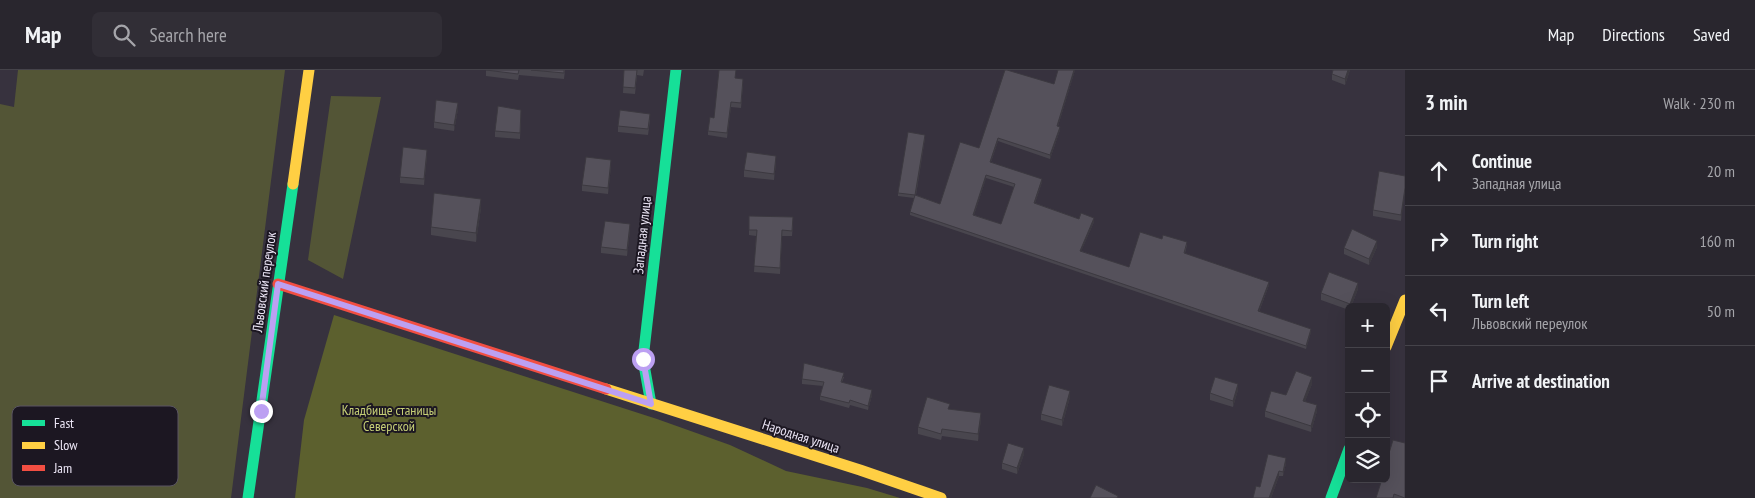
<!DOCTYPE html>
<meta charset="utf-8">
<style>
:root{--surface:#29262e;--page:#312e36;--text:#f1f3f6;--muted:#a5a5aa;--line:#45434a}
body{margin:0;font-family:"PT Sans Narrow",sans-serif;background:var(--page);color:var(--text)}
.controls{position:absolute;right:15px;bottom:15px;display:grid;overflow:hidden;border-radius:8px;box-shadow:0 5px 20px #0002}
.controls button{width:45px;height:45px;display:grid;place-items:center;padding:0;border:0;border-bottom:1px solid var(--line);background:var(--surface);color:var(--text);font:25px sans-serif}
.stop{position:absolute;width:15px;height:15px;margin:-11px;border:4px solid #bca0f2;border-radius:50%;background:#fff}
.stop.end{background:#bca0f2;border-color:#fff;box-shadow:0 1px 5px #0008}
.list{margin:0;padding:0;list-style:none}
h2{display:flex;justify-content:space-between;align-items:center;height:65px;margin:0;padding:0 20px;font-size:21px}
h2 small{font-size:16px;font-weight:400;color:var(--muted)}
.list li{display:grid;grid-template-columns:32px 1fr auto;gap:15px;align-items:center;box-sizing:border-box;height:70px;padding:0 20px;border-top:1px solid var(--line)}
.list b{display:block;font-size:19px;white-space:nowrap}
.list p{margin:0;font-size:16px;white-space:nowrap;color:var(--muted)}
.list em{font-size:16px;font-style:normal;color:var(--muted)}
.icon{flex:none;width:28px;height:28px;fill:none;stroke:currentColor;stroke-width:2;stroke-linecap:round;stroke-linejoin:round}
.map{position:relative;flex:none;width:1405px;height:428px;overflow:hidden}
header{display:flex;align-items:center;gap:30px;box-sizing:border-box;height:70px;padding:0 25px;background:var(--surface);border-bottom:1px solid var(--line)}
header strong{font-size:24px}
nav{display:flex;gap:28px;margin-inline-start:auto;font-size:18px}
.search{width:350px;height:45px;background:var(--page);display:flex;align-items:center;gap:12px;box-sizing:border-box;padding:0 18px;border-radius:8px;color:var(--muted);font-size:19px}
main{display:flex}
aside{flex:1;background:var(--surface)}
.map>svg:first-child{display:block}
</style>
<header>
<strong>Map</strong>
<div class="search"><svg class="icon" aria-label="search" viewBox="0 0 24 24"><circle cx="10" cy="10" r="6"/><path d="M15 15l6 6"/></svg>Search here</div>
<nav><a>Map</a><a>Directions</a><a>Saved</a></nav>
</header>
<main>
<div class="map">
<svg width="1405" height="428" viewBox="0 0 1405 428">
<rect width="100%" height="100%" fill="#37323e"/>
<!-- green -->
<path fill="#535536" d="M18 0H285L231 428H0V34L14 37Z
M331 26 381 27 343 209 308 190Z"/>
<!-- forest -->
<path fill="#5c602e" d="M334 245 657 349 730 375 786 401 867 418 900 428H295L304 350Z"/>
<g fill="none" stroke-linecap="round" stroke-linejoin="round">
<!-- fast -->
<path stroke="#16e098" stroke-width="11" d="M651 334 643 289 676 0
M248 428 293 114
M1331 428 1349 379"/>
<!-- slow -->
<path stroke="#ffcf43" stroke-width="11" d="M293 114 309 0
M1386 277 1405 230
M606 319 860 400 941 428"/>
<!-- jam -->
<path stroke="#f24e42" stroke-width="11" d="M278 214 606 319"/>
</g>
<!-- wall -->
<path fill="#49464e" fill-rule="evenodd" d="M486 0H565L564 9 519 5 518 10 486 6Z
M624 0H644L643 6 637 5 635 24 623 23Z
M1075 0 1058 56 1060 60 1050 89 998 71 991 92 1042 112 1035 133 1079 149 1094 152 1081 181 1129 197 1162 169 1187 175 1185 183 1269 215 1259 242 1311 262 1306 279 910 145V142L914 128 898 126V123L925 68 916 125 940 134 979 78ZM986 108 1014 117 1001 154 974 145Z
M1333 0H1350L1345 15 1332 10V4Z
M736 8 743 13 741 38 731 37 727 68 708 65V61Z
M458 39 454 61 434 58V52Z
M521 46 520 69 495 67V61Z
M650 50 648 65 618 62V56Z
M427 86 424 115 400 113V107Z
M776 93 774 110 744 107V100Z
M611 96 608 124 582 121V115Z
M1405 106 1401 151 1373 146V140Z
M481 138 476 172 431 165V157Z
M749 146 793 153 792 166H782L780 204 754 202 756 166 749 165Z
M630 160 627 186 601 183V177Z
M1377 177 1369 195 1344 184V178Z
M1358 219 1351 237H1349V240L1321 230V223Z
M844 307 842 312 872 325 868 340 850 335 849 338 820 330V326L823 316 802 314V309Z
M1312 314 1305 331 1317 341 1311 362 1265 347V341Z
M1238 320 1233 337 1210 330V323Z
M1070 327 1062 356 1041 350V344Z
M950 339 981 349 978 371 942 366 941 370 918 364V357Z
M1405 373V428H1376Z
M1024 384 1017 404 1002 399V393Z
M1286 393 1283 406H1279L1271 428H1253Z"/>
<!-- shaded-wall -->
<path fill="#3c3940" d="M1074 0H1075L1057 59V56Z
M1348 0H1350L1345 15V9Z
M731 32V37L727 68V63Z
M458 33V39L454 61V55Z
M1060 57V60L1050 89V85Z
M925 65V68L915 128V125Z
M998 68V71L990 95V92Z
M427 80V86L424 115V109Z
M776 86V93L774 110V104Z
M611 90V96L608 124V118Z
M986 105V108L973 148V145Z
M1042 109V112L1034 136V133Z
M1405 118V124L1401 151V145Z
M481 129V138L476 172V163Z
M1094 148V152L1080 184V181Z
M630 154V160L627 186V180Z
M1377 171V177L1369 195V189Z
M1269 212V215L1258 244V241Z
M1358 213V219L1351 237H1350V234Z
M1311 259V262L1306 279V276Z
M1312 307V314L1303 337V331Z
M1238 314V320L1233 337V331Z
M872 320V325L868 340V336Z
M1070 321V327L1062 356V350Z
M1317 335V341L1311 362V356Z
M981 343V349L978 371V364Z
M1024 378V384L1017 404V398Z
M1286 388V393L1283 406V402Z
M1279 401V406L1271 428H1269Z"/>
<!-- building -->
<path fill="#55515b" stroke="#3c3940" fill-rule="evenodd" d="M486 0H519L518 4Z
M531 0H564V3Z
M624 0H637L635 18 623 17Z
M719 0H736L735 8 743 9 741 33 731 32 727 63 708 61 710 47 714 48Z
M1005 0H1007L1054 14 1058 0H1074L1057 56 1060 57 1050 85 998 68 990 92 1042 109 1034 133 1079 149 1081 143 1094 148 1080 181 1129 197 1140 162 1162 169 1163 165 1187 172 1184 183 1269 212 1258 241 1311 259 1306 276 910 142 915 125 940 134 960 72 979 78ZM986 105 1015 114 1001 154 973 145Z
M1333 0H1348L1345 9 1332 4Z
M436 30 458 33 454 55 434 52Z
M498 36 521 40 520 63 495 61Z
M620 40 650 44 648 59 618 56Z
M908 62 925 65 915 125 898 123Z
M403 77 427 80 424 109 400 107Z
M747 82 776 86 774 104 744 100Z
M586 87 611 90 608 118 582 115Z
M1379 101 1405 106V118L1401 145 1373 140Z
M434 123 481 129 476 163 431 157Z
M749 146 793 147 792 161 782 160 780 198 754 196 757 160H749Z
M605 151 630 154 627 180 601 177Z
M1352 159 1377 171 1369 189 1344 178Z
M1329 202 1358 213 1350 234 1321 223Z
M804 293 844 303 841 312 872 320 868 336 850 330 849 333 820 326 824 312 802 309Z
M1296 301 1312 307 1303 331 1317 335 1311 356 1265 341 1271 321 1286 325Z
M1215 307 1238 314 1233 331 1210 323Z
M1049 315 1070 321 1062 350 1041 344Z
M927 327 950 334 948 339 981 343 978 364 942 359 941 364 918 357Z
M1393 370 1405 373V428L1394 424 1393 428H1376L1382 409H1386V393Z
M1008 373 1024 378 1017 398 1002 393Z
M1268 384 1286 388 1283 402 1279 401 1269 428H1253L1256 416 1260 417Z
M1096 415 1118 426 1117 428H1090Z"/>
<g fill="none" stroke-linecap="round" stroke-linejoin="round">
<!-- route -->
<path stroke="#bca0f2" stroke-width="6" d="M261 341 278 214 651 334 643 289"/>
</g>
<g text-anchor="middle" stroke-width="4" stroke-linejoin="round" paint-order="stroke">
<!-- street labels -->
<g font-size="14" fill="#ece6f6" stroke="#1c1722">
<text transform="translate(642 165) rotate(-84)" y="5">Западная улица</text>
<text transform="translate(264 212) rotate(-82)" y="5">Львовский переулок</text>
<text transform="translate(801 366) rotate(18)" y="5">Народная улица</text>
</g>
<!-- park labels -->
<g font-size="14" fill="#c6cf76" stroke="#1c1722">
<text x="389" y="345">Кладбище станицы<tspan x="389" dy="16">Северской</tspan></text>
</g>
</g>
<!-- legend -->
<rect x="12" y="336" width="166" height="80" rx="8" fill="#1c1722" stroke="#5a5562" stroke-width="1"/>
<rect x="22" y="350" width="23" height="6" fill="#16e098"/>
<rect x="22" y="372" width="23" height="7" fill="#ffcf43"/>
<rect x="22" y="395" width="23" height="6" fill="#f24e42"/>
<g font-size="14" fill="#ece6f6">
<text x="54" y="358">Fast</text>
<text x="54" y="380">Slow</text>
<text x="54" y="403">Jam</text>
</g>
</svg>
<div class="controls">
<button>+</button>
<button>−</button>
<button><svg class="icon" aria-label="locate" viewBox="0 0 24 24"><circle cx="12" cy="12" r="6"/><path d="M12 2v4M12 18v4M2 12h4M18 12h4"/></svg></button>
<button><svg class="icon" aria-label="layers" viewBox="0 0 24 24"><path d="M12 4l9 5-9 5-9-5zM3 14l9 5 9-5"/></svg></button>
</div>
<div class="stop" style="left:643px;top:289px"></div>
<div class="stop end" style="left:261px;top:341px"></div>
</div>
<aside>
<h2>3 min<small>Walk · 230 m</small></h2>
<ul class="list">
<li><svg class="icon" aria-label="ahead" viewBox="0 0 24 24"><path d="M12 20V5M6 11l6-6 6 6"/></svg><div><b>Continue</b><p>Западная улица</p></div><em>20 m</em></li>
<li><svg class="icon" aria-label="right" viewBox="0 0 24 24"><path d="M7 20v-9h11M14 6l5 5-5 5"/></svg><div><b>Turn right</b></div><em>160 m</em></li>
<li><svg class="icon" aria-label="left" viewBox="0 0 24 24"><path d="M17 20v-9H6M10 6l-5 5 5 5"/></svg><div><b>Turn left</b><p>Львовский переулок</p></div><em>50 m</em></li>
<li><svg class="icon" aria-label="arrive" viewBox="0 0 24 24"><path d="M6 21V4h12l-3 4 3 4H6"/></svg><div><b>Arrive at destination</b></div></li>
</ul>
</aside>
</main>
